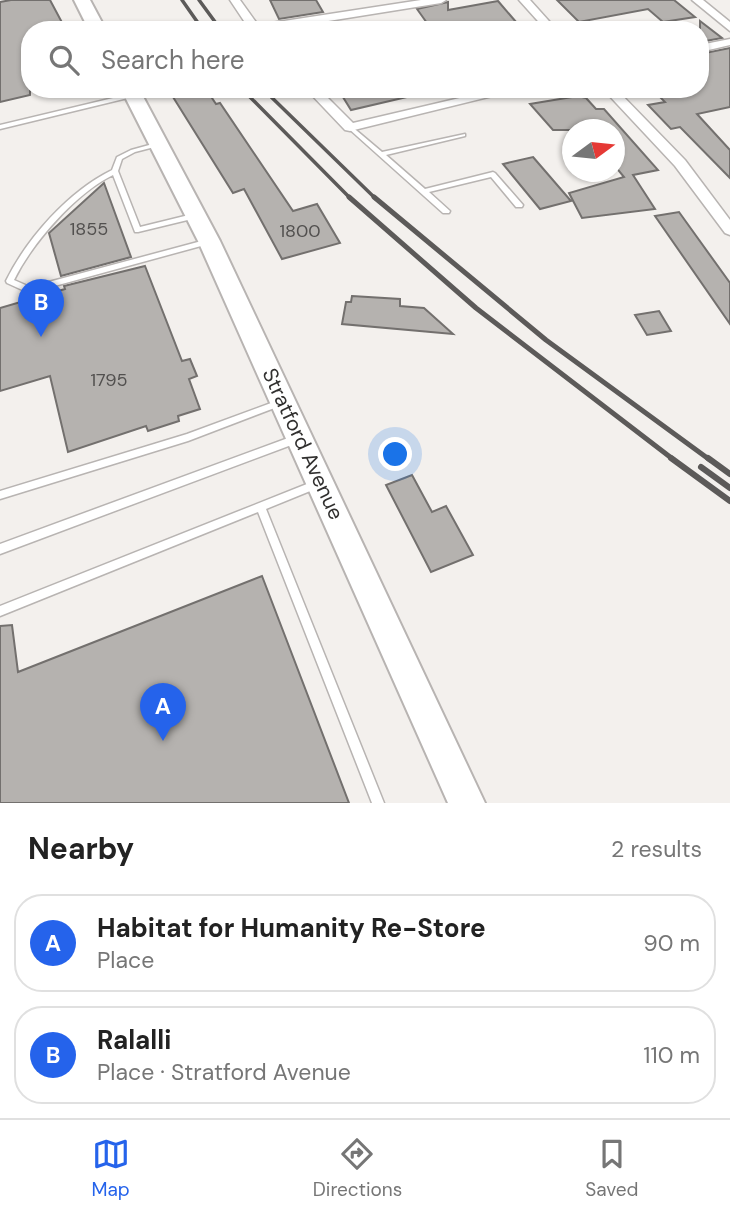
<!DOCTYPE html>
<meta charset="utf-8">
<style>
:root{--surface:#fff;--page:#f6f6f6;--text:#222;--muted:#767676;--line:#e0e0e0;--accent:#2563eb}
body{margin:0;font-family:"DM Sans",sans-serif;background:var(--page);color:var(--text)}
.compass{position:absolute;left:562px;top:119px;width:63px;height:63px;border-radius:50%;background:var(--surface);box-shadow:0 2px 5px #0004;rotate:75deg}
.you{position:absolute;left:396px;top:455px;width:24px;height:24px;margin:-18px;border:5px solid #fff;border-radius:50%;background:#1a73e8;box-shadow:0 0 0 10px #1a73e833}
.badge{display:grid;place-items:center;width:46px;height:46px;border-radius:50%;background:var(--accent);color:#fff;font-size:23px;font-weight:700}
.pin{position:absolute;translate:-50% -58px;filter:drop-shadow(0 2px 4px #0008)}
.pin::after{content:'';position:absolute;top:37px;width:24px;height:21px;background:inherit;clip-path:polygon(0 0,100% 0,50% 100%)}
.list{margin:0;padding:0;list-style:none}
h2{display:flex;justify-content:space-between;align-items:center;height:91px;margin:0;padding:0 28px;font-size:30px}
h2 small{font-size:23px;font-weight:400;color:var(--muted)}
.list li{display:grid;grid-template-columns:46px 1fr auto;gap:21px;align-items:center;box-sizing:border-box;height:98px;margin:0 14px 14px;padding:0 14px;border:2px solid var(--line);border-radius:28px}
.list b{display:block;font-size:26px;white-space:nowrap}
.list p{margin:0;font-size:23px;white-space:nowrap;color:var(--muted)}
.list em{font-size:23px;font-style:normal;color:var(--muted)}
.icon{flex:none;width:38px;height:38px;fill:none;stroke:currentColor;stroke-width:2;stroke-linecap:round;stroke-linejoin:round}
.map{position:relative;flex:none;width:730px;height:803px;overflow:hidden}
.search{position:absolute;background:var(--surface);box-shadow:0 2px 5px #0004;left:21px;right:21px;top:21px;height:77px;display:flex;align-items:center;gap:18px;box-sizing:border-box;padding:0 24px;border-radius:28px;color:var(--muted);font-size:26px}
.sheet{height:315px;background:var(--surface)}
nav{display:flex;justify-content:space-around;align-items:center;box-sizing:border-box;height:98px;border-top:2px solid var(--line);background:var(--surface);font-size:19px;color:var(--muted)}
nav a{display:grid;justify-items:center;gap:4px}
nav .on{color:var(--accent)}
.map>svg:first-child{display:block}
</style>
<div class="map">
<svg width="730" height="803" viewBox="0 0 730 803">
<rect width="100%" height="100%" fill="#f3f0ed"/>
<!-- building -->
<path fill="#b5b2af" stroke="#73706e" stroke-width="2" d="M11 0H50L66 30H30V95L0 102V2Z
M270 0H316L323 12 279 19Z
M557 0H674L695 17 663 22 648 9 579 22Z
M498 1 523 30H432L417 9 448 2V10Z
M700 21 722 38 700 42Z
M730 48V107L697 114 730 150V178L680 127 671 129 648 105 665 102 652 89H700V54Z
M168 89H206L216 104 220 103 293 211 317 204 340 243 282 259 244 189 233 193Z
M338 89H406L407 97 351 110Z
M578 96 586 98 596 109H604L658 170 633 175 655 209 582 218 569 193 624 177 614 165V130H553L530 104Z
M533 157 571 201 540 209 503 164Z
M104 183 131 257 61 276 49 233Z
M679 212 730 283V324L655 216Z
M145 266 182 361 190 359 197 376 189 379 200 409 178 416 179 421 148 431 146 426 68 452 50 376 0 391V308L65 289 64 286Z
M352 296 400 299V306L424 308 453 334 342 324 346 302H351Z
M659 311 671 331 647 335 635 315Z
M412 475 432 512 446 506 473 555 431 572 386 485Z
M262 576 349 803H0V626L12 625 18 672Z"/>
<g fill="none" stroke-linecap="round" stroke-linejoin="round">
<!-- service casing -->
<g stroke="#b8b4b2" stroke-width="3">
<path id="service" d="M134 93 137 95 136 96 0 129V125Z
M350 125 382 152 465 134V136L386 155 425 189 493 172 495 173 523 205 522 207H516L491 177 429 192 450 211 449 213H443L348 128V126Z
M160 142 163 144 162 145 135 152 122 159 118 171 140 227 197 213 201 215 200 217 138 232H135L113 175C76 193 32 243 14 280L30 287 209 239 213 241 212 243 29 293 7 283 6 281C27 238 69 191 112 170L117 157 131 150Z
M282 399 285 400 286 402 285 404 188 441 0 499V491L187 434Z
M299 434 302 435 304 438 302 441 0 554V544Z
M317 480 320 481 322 484 320 487 266 509 384 803H372L258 512 0 616V606Z"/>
</g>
<!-- minor casing -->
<g stroke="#b8b4b2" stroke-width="3">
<path id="minor" d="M230 0H240L258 25 421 0H446L441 3 272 30H250Z
M519 0H530L557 30H546Z
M692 0H703L730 22V31Z
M730 39V45L700 52V45Z
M306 89H319L353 123 498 89H521L350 131 345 130Z
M603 89H616L685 160 730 220V235L725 233 675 166Z"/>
</g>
<!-- secondary casing -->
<g stroke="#b8b4b2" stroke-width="4">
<path id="secondary" d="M74 0H90L106 30H89Z
M121 89H139L220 241 485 803H448L198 241Z"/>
</g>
<!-- service -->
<use href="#service" fill="#fff" fill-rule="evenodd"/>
<!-- minor -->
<use href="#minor" fill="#fff" fill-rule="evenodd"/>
<!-- secondary -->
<use href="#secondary" fill="#fff" fill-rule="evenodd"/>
<!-- rail-far2 -->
<path stroke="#5c5a59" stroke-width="3.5" d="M182 0 203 30
M199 0 221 30
M242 89 351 199
M263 89 376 199"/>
<!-- rail-far1 -->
<path stroke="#5c5a59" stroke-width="5" d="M349 197 476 308 674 460
M374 197 546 340 710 460"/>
<!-- rail -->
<path stroke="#5c5a59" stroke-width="6" d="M671 458 730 501
M708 458 730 474
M701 467 730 488"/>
</g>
<g text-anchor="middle" stroke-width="5" stroke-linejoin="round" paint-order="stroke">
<!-- number labels -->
<g font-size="18" fill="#52504f">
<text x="89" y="235">1855</text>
<text x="300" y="237">1800</text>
<text x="109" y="386">1795</text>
</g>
<!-- street labels -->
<g font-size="21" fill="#31302f" stroke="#fff">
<text transform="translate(303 444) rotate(65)" y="7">Stratford Avenue</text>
</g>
</g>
</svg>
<svg class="compass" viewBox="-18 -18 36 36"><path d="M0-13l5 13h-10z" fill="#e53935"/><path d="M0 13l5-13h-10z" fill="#767676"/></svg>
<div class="you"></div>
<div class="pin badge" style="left:163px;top:741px">A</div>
<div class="pin badge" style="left:41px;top:337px">B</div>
<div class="search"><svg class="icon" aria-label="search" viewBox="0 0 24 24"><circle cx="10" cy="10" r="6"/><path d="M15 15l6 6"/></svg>Search here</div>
</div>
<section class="sheet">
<h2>Nearby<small>2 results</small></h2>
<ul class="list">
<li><span class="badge">A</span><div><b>Habitat for Humanity Re-Store</b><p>Place</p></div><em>90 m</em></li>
<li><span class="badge">B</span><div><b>Ralalli</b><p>Place · Stratford Avenue</p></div><em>110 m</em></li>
</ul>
</section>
<nav>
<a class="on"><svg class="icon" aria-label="map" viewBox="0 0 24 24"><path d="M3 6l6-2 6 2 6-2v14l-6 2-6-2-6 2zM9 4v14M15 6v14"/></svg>Map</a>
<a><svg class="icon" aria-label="directions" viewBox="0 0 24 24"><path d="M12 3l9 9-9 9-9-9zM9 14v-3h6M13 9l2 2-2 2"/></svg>Directions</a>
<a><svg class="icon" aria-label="saved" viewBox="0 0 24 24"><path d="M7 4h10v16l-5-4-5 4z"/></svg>Saved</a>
</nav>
